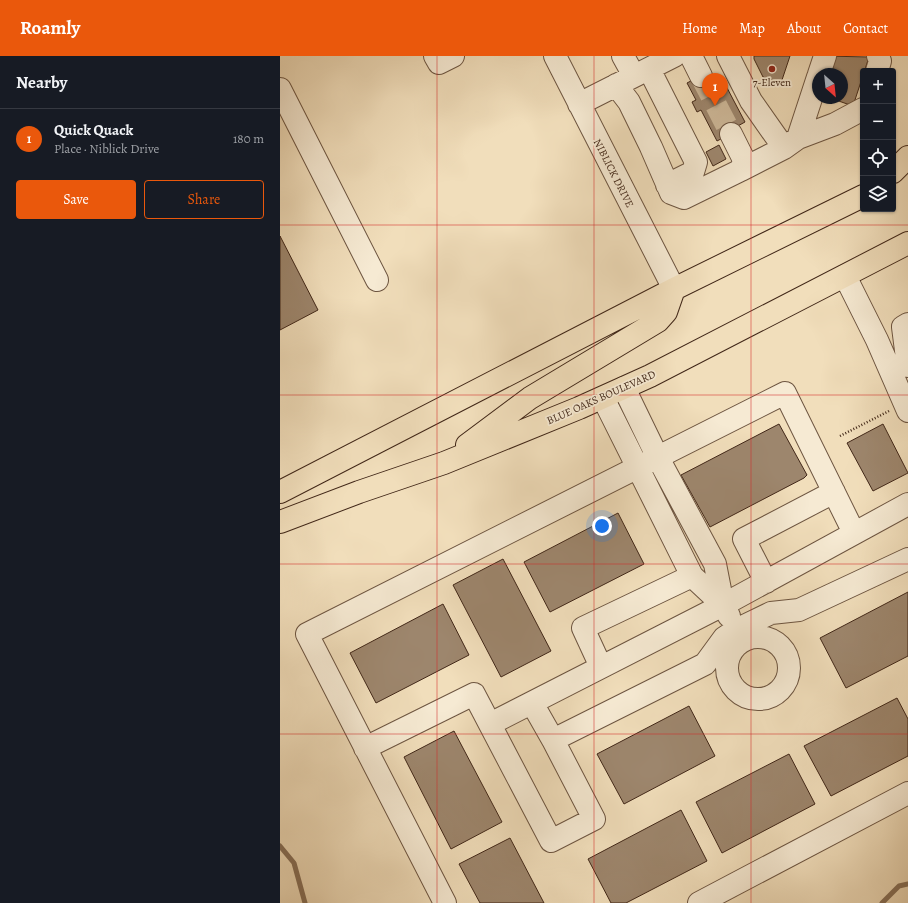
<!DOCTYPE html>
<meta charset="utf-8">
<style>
:root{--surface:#171b24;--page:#242831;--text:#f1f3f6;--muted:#9ea1a6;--line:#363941;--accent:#ea580c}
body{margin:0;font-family:Alegreya,serif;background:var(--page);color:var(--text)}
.controls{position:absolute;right:12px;top:12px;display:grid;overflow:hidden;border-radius:4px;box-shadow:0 1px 3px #0004}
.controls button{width:36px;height:36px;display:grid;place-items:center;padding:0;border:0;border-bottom:1px solid var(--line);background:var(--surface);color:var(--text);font:20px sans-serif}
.compass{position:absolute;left:532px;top:12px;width:36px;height:36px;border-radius:50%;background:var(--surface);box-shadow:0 1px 3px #0004;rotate:153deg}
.you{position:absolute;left:322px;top:470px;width:14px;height:14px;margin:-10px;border:3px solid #fff;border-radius:50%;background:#1a73e8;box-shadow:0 0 0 6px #1a73e833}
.badge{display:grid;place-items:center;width:26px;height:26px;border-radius:50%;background:var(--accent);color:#fff;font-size:13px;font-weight:700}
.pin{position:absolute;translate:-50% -33px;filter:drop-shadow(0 1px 2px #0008)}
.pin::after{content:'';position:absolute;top:21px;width:14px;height:12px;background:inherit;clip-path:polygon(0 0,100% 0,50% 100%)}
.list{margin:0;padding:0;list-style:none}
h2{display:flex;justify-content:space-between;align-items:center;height:52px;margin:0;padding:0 16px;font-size:17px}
h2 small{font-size:13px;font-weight:400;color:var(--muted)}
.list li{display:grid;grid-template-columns:26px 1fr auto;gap:12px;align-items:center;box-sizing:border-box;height:60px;padding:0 16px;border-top:1px solid var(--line)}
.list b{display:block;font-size:15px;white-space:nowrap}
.list p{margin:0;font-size:13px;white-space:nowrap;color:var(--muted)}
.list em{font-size:13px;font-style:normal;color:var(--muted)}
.actions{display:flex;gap:8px;padding:12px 16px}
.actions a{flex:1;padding:9px 0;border:1px solid var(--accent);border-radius:4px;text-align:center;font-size:14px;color:var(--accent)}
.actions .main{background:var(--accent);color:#fff}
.icon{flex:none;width:22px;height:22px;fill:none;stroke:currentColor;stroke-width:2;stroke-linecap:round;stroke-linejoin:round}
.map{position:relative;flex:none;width:628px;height:847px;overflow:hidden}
header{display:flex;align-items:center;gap:24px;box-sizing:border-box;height:56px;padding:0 20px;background:var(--accent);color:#fff}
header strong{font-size:19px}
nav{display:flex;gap:22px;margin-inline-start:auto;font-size:14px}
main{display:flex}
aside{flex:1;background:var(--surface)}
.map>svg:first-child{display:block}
</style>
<header>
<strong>Roamly</strong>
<nav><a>Home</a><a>Map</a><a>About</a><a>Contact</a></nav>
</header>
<main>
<aside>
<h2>Nearby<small></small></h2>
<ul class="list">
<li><span class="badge">1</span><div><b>Quick Quack</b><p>Place · Niblick Drive</p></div><em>180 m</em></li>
</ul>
<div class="actions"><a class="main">Save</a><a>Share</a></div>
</aside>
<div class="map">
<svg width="628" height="847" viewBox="0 0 628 847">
<rect width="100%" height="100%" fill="#f1debb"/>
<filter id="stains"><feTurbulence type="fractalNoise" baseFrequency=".005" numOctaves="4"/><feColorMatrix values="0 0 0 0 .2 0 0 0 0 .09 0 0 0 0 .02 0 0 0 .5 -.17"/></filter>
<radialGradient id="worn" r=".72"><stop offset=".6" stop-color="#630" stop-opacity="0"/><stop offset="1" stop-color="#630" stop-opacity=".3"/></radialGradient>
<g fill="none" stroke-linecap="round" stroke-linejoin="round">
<!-- stream -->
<path stroke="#877059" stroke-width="5" d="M0 790 14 807 25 847
M602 847 619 830 628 828"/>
</g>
<!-- building -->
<path fill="#9d866d" stroke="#412718" d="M474 0H510L501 27 483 21 474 3Z
M544 0 589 1 573 50 550 42H562V18H538Z
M428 16 436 32 445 28 465 66 456 71 458 74 437 85 421 54 417 56 412 46 416 44 407 27Z
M439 89 446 103 433 110 426 96Z
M0 180 38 254 0 274Z
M499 368 527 419 524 422 430 471 401 419Z
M603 368 628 417 593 435 567 387Z
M338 457 364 508 270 556 244 506Z
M223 503 271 595 221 621 173 529Z
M628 536V600L566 632 540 582Z
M163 548 189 599 96 647 70 597Z
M617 642 628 663V700L551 740 524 690Z
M409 650 435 700 344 748 317 698Z
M174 675 222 766 171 793 124 701Z
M509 698 535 748 442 797 416 746Z
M401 754 427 805 346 847H331L308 803Z
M230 782 264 847H200L179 808Z"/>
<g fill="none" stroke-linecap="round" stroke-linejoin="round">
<!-- minor-tunnel -->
<path stroke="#ceb99a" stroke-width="22" stroke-dasharray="22 11" stroke-linecap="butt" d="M421 20 451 78"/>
<!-- minor casing -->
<g stroke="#6d5541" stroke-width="24">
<path id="minor" d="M155 0 159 7 173 0
M275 0 394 233
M343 0 354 20
M411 0 421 20
M448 0 471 45 504 92
M369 13 416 106 413 116 387 129
M597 15 600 5 598 0
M539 18 545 0
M336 29 349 46 371 91 391 137 404 142 461 114 464 104 451 78
M0 33 97 224
M299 48 394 0
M518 82 538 21
M461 114 504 92 518 82 555 68 583 53
M565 220 597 284 628 355
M628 268 623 271 628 310
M344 332 377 400 435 508 443 549 449 560
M323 342 412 520 443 549
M486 526 464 483 554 436
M447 612a31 31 0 1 1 62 0a31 31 0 1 1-62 0Z
M321 611 303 572 412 520
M252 647 273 684
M210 668 443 549 628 448
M85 692 194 638 271 785 314 763 273 684 425 608 444 582 456 574 491 557 519 554 628 503
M165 847 27 578 505 337 574 477
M419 847 628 737"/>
</g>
<!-- major casing -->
<g stroke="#412718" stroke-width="24">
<path id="major" d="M613 116 628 101
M187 389 250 342 378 265 386 256 394 233
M0 436 394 233 583 140
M0 466 79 436 164 407 299 352 370 320 628 187"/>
</g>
<!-- path -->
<path stroke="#412718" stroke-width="2.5" stroke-dasharray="1 2" stroke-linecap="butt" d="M560 380 609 355"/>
<!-- minor -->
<use href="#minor" stroke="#f6ead3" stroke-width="22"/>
<!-- major -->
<use href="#major" stroke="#f1debb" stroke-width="22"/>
</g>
<!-- grid -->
<path fill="none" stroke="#d62828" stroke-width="1" stroke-opacity="0.55" d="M157 0V847M314 0V847M471 0V847M0 169H628M0 339H628M0 508H628M0 678H628"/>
<!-- markers -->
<circle fill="#8f2418" stroke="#f6ead3" stroke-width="1.5" cx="492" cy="13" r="4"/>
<g text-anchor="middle" stroke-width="3.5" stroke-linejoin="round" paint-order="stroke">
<!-- poi labels -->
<g font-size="11" fill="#412718" stroke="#f6ead3">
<text x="492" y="30">7-Eleven</text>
</g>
<!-- street labels -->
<g font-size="11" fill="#412718" stroke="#f6ead3">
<text transform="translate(334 117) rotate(63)" y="4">NIBLICK DRIVE</text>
<text transform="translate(321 341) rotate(-24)" y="4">BLUE OAKS BOULEVARD</text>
</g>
</g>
<rect width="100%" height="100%" filter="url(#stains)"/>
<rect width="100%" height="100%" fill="url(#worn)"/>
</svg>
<div class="controls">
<button>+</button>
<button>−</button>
<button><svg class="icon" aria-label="locate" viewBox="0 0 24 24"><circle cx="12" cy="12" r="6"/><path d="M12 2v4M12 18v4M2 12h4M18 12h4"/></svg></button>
<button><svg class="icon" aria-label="layers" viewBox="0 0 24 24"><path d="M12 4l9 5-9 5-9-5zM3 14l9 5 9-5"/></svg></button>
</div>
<svg class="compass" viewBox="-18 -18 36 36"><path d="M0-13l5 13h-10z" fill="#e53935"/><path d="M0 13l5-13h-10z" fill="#9ea1a6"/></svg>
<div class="you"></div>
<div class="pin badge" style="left:435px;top:50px">1</div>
</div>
</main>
